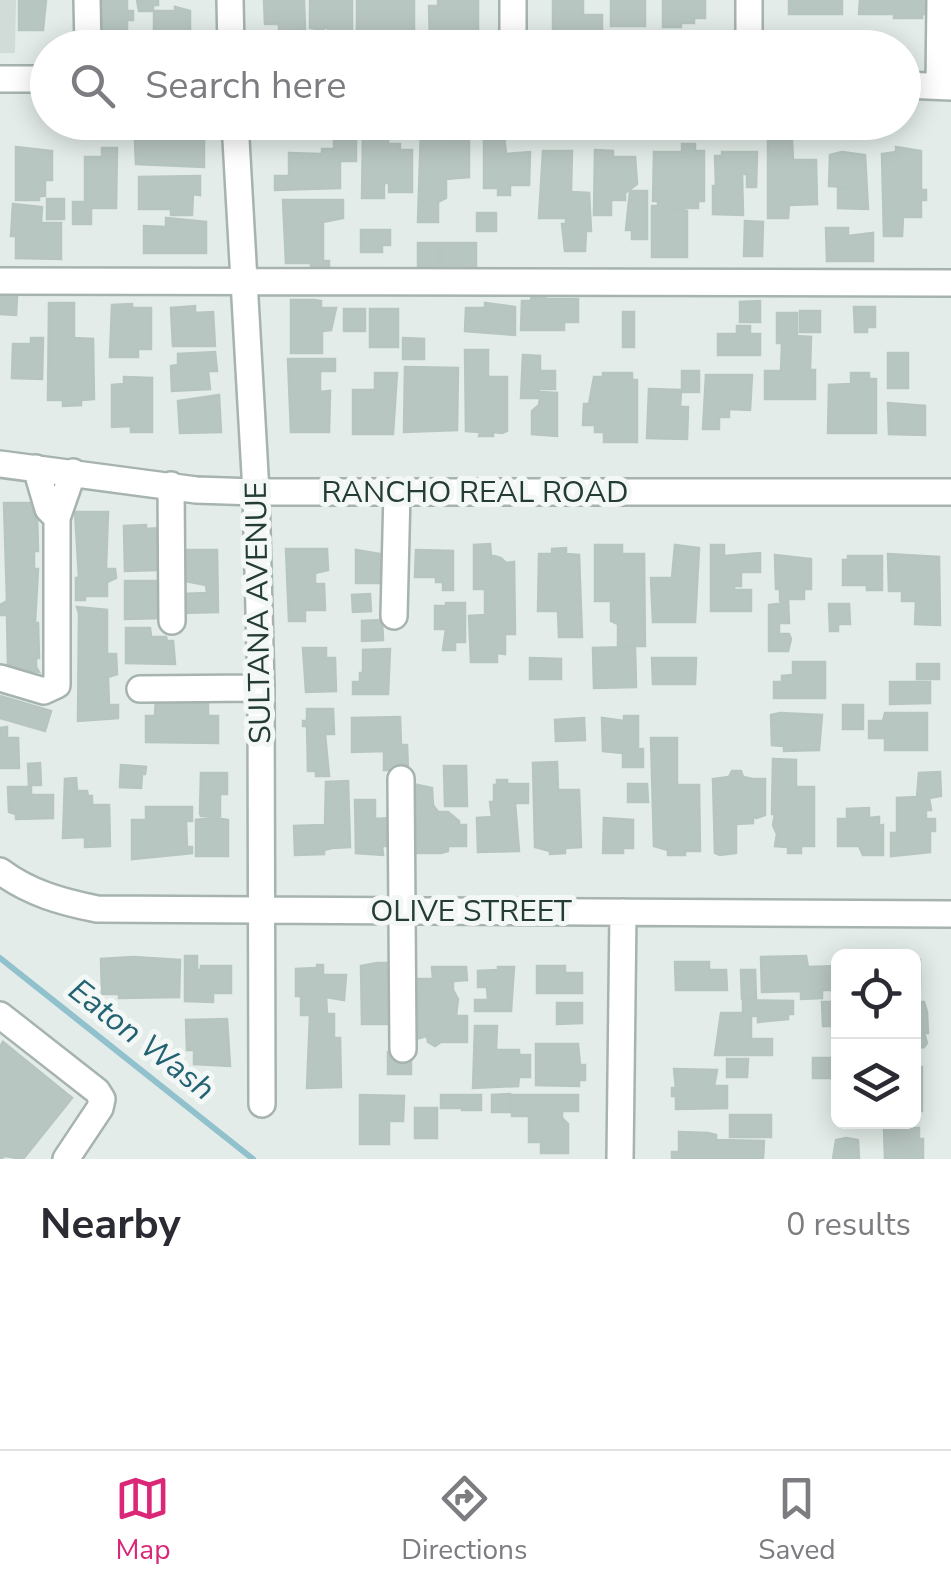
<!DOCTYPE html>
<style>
:root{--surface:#fff;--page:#f7f7f7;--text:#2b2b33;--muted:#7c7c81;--line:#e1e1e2;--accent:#db2777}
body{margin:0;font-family:"Nunito Sans",sans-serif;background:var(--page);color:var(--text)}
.controls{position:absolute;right:30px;bottom:30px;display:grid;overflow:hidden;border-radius:15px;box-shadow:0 5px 25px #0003}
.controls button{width:90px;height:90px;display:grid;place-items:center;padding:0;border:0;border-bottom:2px solid var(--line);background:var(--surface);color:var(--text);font:50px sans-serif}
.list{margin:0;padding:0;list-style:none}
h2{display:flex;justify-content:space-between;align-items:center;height:130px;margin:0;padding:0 40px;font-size:42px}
h2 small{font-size:32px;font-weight:400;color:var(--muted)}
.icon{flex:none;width:55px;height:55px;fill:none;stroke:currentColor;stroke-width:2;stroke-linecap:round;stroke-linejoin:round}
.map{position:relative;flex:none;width:951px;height:1159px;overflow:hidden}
.search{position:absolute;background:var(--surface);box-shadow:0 5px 25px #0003;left:30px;right:30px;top:30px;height:110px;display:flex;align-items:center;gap:25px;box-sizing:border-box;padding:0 35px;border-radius:55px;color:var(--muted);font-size:38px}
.sheet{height:290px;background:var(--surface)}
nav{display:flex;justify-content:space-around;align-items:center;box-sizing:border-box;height:140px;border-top:2px solid var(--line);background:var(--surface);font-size:28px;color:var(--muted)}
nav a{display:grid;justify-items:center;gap:5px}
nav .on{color:var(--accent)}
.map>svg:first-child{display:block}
</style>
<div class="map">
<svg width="951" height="1159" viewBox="0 0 951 1159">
<rect width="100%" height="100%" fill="#e3ece8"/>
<!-- built -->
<path fill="#d1dbd7" d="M0 0H16L15 53H0Z"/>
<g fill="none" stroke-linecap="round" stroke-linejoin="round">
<!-- stream -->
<path stroke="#90c1cc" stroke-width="6" d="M0 958 253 1159"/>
</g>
<!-- building -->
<path fill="#b8c6c1" stroke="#b6c5bf" stroke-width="2.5" d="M19 0H46L43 30H19Z
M100 0H127V11H133V20H127V29L93 31V10H100Z
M137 0H158V5H153V11H139Z
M264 0H304L305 30 279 31V24H265Z
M310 0H352V31H328V26L322 30 310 28Z
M357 0H414V37H357Z
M438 0H478V32H453V43H430L429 6H438Z
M553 0H583V15H602V43H578V32H553Z
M611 0H645V26H611Z
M663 0H705V18H694V23H681V27H663Z
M789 0H842V14H789Z
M860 0H933V14H922V18H894V14H859Z
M175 7 190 11V39H154V11H175Z
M421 129H444V138H449V141H469V177L446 179V198L438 202V222H418Z
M156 131 204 134V167L136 164 135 140 156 139Z
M334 133H356V161H340V188L275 190V176H289V153L322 154V149H334Z
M363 135H388V144H400V150H412V192H389V183H384V198H362Z
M484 136H504L506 154 530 152 529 185H510V195H498V188H484Z
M768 141H792L793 160H816L817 204 789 205 788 218H768Z
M682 144H695V151H704V201H698V208H671L687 211V257H652V206H658V201H653L654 152H682Z
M16 147 52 151V180H45V196H39V200H16Z
M896 147 921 151V190H926V200H921V217H903L902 236H884L882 154 896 152Z
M102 148H117L116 208H91V224H73V202H85V157H102Z
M595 150 613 151V157H635L637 184 625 193V200H611V215H594Z
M543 151H572L571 192 589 193 591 231H586L585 251H565L562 224H566V218H539Z
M722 152H757L756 187H747V174H742L743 215 713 214V186H716L715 156H722Z
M842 152 865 155 868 209 838 208V189H850V187L829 186 830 155Z
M200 176V195L193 194 192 215H171V209H139V177Z
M630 191H647V239H632V230H626Z
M47 199H64V219H47Z
M283 200H343V218L323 222V261H329V270H311V263H286Z
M13 204 42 207 41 223H61V259L16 258V236H11Z
M477 213H496V231H477Z
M166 218 206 222V253H144V226L166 227Z
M745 221 763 222 762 256H744Z
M826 228H848V236L873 233V261H827Z
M361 230H390V245H382V252H361Z
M418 243H439V268H418Z
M441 243H476V268H441Z
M532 292H545V299H578V322H564V330H521L522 301H531Z
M0 297H17L16 315 0 314Z
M291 300H314L321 301V308H336L331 330 322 331V353H291Z
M760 301V322H740V302Z
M49 303H74V338L93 339 94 399 81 400V405L63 406V400H48Z
M485 303 515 307V335L465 331 466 308H485Z
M132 304V308H151V349H138V357H110L112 305Z
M195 306V313L213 312 215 346H173L171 308Z
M854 307H875V327H867V332H855Z
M344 309H365V331H344Z
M370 309H398V347H370Z
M800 311H820V332H800Z
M623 312H634V347H623Z
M777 313H797V336L811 337 810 370H815V399H765V371H781L782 343H777Z
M737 326H750V334H760V355H718V334H737Z
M31 338H43L42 379 12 378 13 344H31Z
M403 338 424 339V359H403Z
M465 350H488V377H507V431L502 433 493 432V436H479L480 432 466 431Z
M215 352 217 371H208L210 389 172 391 171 366 178 365V354Z
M888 353H908V388H888Z
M523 355 540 356V371H555V389H539V392L557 393V436L532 434V411L539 405 540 398H521Z
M288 359H335V371H320V392L330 391 329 432H291Z
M405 367 458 368 457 430 404 432Z
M682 371H699V392H682Z
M375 373H397L393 434H353V390H375Z
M603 373H632V380H637V442H604V432H595V425H583L584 404H589L594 377H603Z
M851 373H869V379H876V433H828L829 385 851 384Z
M706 375H752L750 410 729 409V417H719V429H703Z
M124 377 152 378V432H131V426L112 427V385L124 384Z
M649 389 681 390 680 407H688L687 439 647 438Z
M219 395 221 432 180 433 178 401Z
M888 403 925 406V435L889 434Z
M4 503H37L34 515H37L38 551H34V569H38L35 623H38L39 658H36V667L39 672 8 668 7 615H0V605L7 601Z
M75 512H108L106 569H115L116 578 107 582V596H85V600H76V578H79Z
M146 525V529L162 528 164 564H158V570L125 571 124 526Z
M490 544 491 555 501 558 506 563 514 562 515 634H505V654L497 653V662H471L469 616 485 615V589H474V545Z
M595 545H622V554H644L645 646H618V624L611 621V601H595Z
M675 545 699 548 695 622H653L651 578H672Z
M711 545H724V556L760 553V572H741V586H734V590H751V611H711Z
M566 548V554L579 555 582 637H559L558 611H538L539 554H552V549Z
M286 549H327L328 570 315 573V584H324L325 610H305V621H289Z
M185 550H217L218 612 183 613V594L207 593 206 585 185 581Z
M356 550 386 555V583H356Z
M416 550 453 551V590H443V582H436V577H415Z
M888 554 939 557 940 625 915 624 916 601H902V591H889Z
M775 555 811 559V589H804V599H788L789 623H779V634H789L791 639 788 651H769V605L784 603 780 601V589H776Z
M848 556H882V590H867V585H843V560H848Z
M125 581H163L164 618 125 619Z
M370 594 371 611 353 612 352 595Z
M446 603H465V642H455V650H443L446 629H435V606H446Z
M829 604H849L850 624H838V631H830Z
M77 607 107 610V654H116L117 674 108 677 109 705H118V718L78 721 79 613Z
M382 620 383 640 362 641V621Z
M126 628H150L151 637H166L167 641H173L175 664 126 663Z
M635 647 636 687 594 688 593 648Z
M303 648H326V658H335L336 691 306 692Z
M390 649 388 694H353V682H360V673H363V650Z
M530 658 561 659V679H530Z
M652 658H696L695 684H653Z
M793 662H825V698H774V682H782V676L793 675Z
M917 664H939V679H917Z
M890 682H930V703L890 704Z
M0 696 51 711 45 731 0 718Z
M156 697 208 698V716H218V743L146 742V716H155Z
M843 705H863V729H843Z
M307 709H333L334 734H325L329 776H316V771H308L307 726H303V721H307Z
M780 713 822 715 819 750 784 751V746L772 745 771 715Z
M885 713H927V750H885V738H869V721H883Z
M624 716H638V749H643V767H623V753L603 751 602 718 624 721Z
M400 717 401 745H407L408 770H384V751L352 752V718Z
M584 718 585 740 556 741 555 720Z
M7 727V738H18L19 768H0V728Z
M651 738H677V785H699L700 851H685V855H668V850L654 846Z
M773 759 796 760V787H814V846H801V853H788V847L775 846 777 834 773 825 775 814H772Z
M557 762 558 790H579L581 847 565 848V853L550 854V851L535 847 533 763Z
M40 763 41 785H29L28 764Z
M121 765 146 767 145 774H142L141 788 120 787Z
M444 766H466L467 806H445Z
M732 771H741L743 777 753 779H765V815L756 818 753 815V823L736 824V853L720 855 715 853 713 779 729 777Z
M940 772 941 796 929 798 931 810H926V819H935V831H930V852L891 856V833H897V798L917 797 919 773Z
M201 773H227V794H220V816H201L200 813Z
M76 778 77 791H87L88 796H92V805H109L110 846 85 847V837L63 838 65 779Z
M497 780H507V784H528V803H515L519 851 478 852 477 818 492 817 490 802H494V785H497Z
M348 781 350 847 332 848 324 850V854L295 855 294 826 325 825 326 782Z
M413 784 432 788 433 805 438 812H448L459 821V825H466V846H448V851L441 853H414Z
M628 784H647L648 802H628Z
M8 787H31V795H53V818L16 819V814L9 812Z
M355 800H375V819L390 818V846H382L383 855 356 853Z
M146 807H192V821H186L187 847H192V853L132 859V820H146Z
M869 808V818L879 817V826L883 825V855H863L859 846H838V819H847V809Z
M215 818 228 820V856H196V820Z
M604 818 633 820V848H623V853H603Z
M185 956H197V970H201V966H231V993H213V1002L185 1001Z
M806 956 808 967 835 966V990H822V998L801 999V991L762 992 761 957Z
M133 957 180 960 179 997 119 998V994H102L101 959Z
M914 960H920V987H914Z
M675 962H709V970H726L727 990H676Z
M377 963H398L393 1024H362L361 966Z
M317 965H323V975H346L344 1000 326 997 327 1014H334V1038H340L341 1087 307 1088 310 1015H301V996H296V969L317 968Z
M537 966H565V973H582V993H537Z
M432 967H466L467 980 453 981V990L458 999 456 1016H467V1042H441L435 1046 428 1042 427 1036 416 1039 414 979H433Z
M498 967H514L511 1011H475V1000H488L487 987H478V971L498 970Z
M741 970H755L756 998 742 999Z
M743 1000 793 1001V1014H788V1019L758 1022V1016H751V1042L753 1039H772V1055H715L721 1013H743Z
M822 1002H838V1026H823Z
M914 1002H924L927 1012 928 1033H924L927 1043 924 1047 914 1048Z
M557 1003H582V1023L557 1024Z
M227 1019 230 1066 194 1064V1050H187L186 1020Z
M475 1026H497L496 1050H519V1055H530V1077H519L518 1086 473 1088Z
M3 1042 72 1098 23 1159 5 1156 0 1159V1047Z
M536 1044H578L580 1065H585V1080H579V1086L536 1085Z
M388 1052H411V1074H388Z
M813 1058H838V1078H813Z
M727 1059H748L747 1077H727Z
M914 1067H922V1111H914Z
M674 1069 717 1070 714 1086H727V1108L676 1109V1096H672V1088H676Z
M510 1094V1112H492V1095Z
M360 1095 404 1096 403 1121H389V1144H360Z
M441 1095H460V1108H441Z
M462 1095H481V1110H462Z
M512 1095H578V1111H562V1118L568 1124V1153H541V1142H529V1116H512Z
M415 1108H437V1138H415Z
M730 1115H771V1137H730Z
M884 1128H919V1139H923V1159H885Z
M679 1132 708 1133 716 1135V1140L764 1141 763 1159H672V1152H679Z
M846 1138 858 1140 859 1159H833L836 1140Z"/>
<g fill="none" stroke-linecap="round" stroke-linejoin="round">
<!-- minor casing -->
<g stroke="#a6b3af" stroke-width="30">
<path id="minor" d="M87 0 88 48
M230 0 231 48
M513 0V48
M749 0V48
M0 79H48
M904 85 951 87
M939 85 940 0
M235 122 256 492 261 688 262 1104
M0 281 951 283
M0 464 196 490 256 492H951
M36 468 48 509 57 518
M171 485 172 621
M394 616 397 492
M0 678 44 691 57 685V518L73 472
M140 689 261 688
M401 779 403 1049
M0 871C29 893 62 902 97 909L951 914
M0 1015 97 1091 102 1099 100 1108 66 1159
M620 1159 623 912"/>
</g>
<!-- minor -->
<use href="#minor" stroke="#fff" stroke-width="25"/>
</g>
<g text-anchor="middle" stroke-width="10" stroke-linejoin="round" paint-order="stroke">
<!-- street labels -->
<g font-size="30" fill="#243b36" stroke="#f3f8f6">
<text x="475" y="502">RANCHO REAL ROAD</text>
<text transform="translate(258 613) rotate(-91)" y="10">SULTANA AVENUE</text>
<text x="471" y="921">OLIVE STREET</text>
</g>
<!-- water labels -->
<g font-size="32" font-style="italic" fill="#236272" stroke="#f3f8f6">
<text transform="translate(142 1039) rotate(38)" y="11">Eaton Wash</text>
</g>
</g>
</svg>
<div class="controls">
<button><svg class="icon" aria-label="locate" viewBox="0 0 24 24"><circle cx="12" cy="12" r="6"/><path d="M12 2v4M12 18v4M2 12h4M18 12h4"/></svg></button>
<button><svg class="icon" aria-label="layers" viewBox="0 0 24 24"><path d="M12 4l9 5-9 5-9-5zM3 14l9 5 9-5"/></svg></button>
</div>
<div class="search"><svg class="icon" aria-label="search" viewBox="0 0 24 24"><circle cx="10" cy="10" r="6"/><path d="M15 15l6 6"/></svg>Search here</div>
</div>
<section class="sheet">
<h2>Nearby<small>0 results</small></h2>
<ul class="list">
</ul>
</section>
<nav>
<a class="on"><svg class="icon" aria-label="map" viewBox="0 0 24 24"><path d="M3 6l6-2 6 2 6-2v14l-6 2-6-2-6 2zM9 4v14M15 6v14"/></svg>Map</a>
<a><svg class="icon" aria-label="directions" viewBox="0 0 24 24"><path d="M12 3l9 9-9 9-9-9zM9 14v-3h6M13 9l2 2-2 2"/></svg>Directions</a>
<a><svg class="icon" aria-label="saved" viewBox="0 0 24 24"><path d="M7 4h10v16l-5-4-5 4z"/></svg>Saved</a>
</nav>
